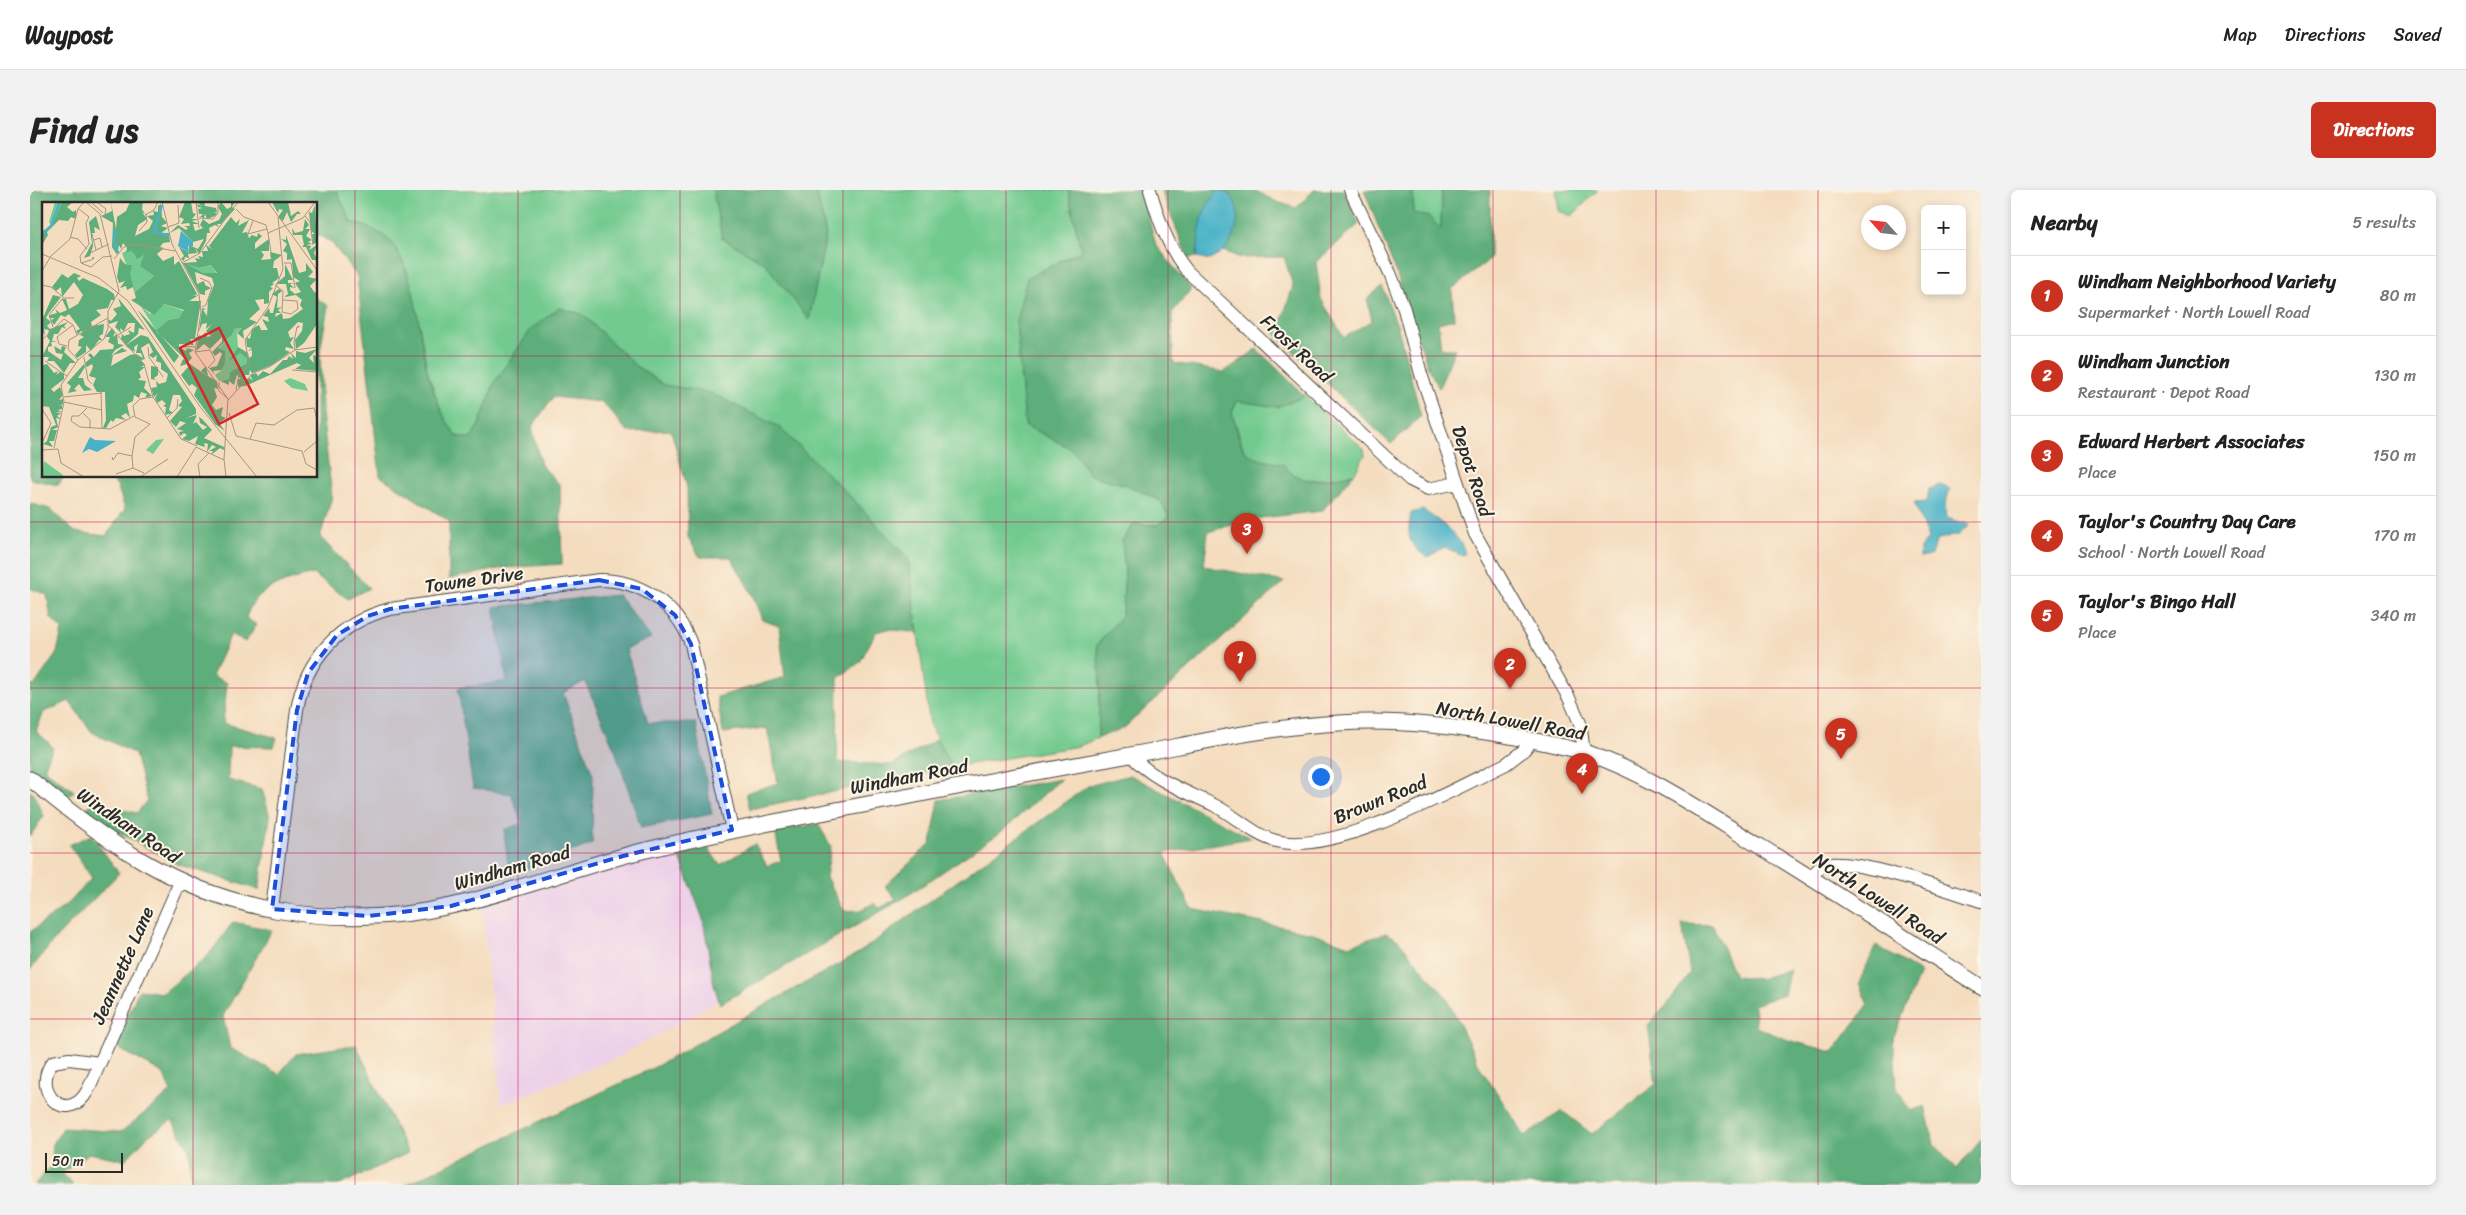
<!DOCTYPE html>
<meta charset="utf-8">
<style>
:root{--surface:#fff;--page:#f2f2f2;--text:#222;--muted:#767676;--line:#e0e0e0;--accent:#c8321e}
body{margin:0;font-family:Sriracha,sans-serif;background:var(--page);color:var(--text)}
.controls{position:absolute;right:15px;top:15px;display:grid;overflow:hidden;border-radius:8px;box-shadow:0 2px 8px #0003}
.controls button{width:45px;height:45px;display:grid;place-items:center;padding:0;border:0;border-bottom:1px solid var(--line);background:var(--surface);color:var(--text);font:25px sans-serif}
.compass{position:absolute;left:1831px;top:15px;width:45px;height:45px;border-radius:50%;background:var(--surface);box-shadow:0 2px 8px #0003;rotate:297deg}
.scale{position:absolute;left:15px;bottom:12px;width:78px;box-sizing:border-box;padding-left:5px;border:2px solid #2b2b2b;border-top:0;font-size:14px;line-height:18px;white-space:nowrap;color:#2b2b2b;-webkit-text-stroke:4px #fcf5e5;paint-order:stroke}
.you{position:absolute;left:1290px;top:586px;width:18px;height:18px;margin:-12px;border:4px solid #fff;border-radius:50%;background:#1a73e8;box-shadow:0 0 0 8px #1a73e833}
.badge{display:grid;place-items:center;width:32px;height:32px;border-radius:50%;background:var(--accent);color:#fff;font-size:16px;font-weight:700}
.pin{position:absolute;translate:-50% -41px;filter:drop-shadow(0 1px 2px #0008)}
.pin::after{content:'';position:absolute;top:26px;width:18px;height:15px;background:inherit;clip-path:polygon(0 0,100% 0,50% 100%)}
.list{margin:0;padding:0;list-style:none}
h2{display:flex;justify-content:space-between;align-items:center;height:65px;margin:0;padding:0 20px;font-size:21px}
h2 small{font-size:16px;font-weight:400;color:var(--muted)}
.list li{display:grid;grid-template-columns:32px 1fr auto;gap:15px;align-items:center;box-sizing:border-box;height:80px;padding:0 20px;border-top:1px solid var(--line)}
.list b{display:block;font-size:19px;white-space:nowrap}
.list p{margin:0;font-size:16px;white-space:nowrap;color:var(--muted)}
.list em{font-size:16px;font-style:normal;color:var(--muted)}
.map{position:relative;flex:none;width:1951px;height:995px;overflow:hidden;border-radius:8px}
header{display:flex;align-items:center;gap:30px;box-sizing:border-box;height:70px;padding:0 25px;background:var(--surface);border-bottom:1px solid var(--line)}
header strong{font-size:24px}
nav{display:flex;gap:28px;margin-inline-start:auto;font-size:18px}
.intro{display:flex;align-items:center;justify-content:space-between;box-sizing:border-box;height:120px;padding:0 30px}
h1{margin:0;font-size:35px}
.button{padding:12px 22px;border-radius:8px;background:var(--accent);color:#fff;font-size:18px;font-weight:700}
main{display:flex;gap:30px;padding:0 30px}
aside{flex:1;background:var(--surface);border-radius:8px;box-shadow:0 2px 8px #0003}
.map>svg:first-child{display:block}
</style>
<header>
<strong>Waypost</strong>
<nav><a>Map</a><a>Directions</a><a>Saved</a></nav>
</header>
<div class="intro"><h1>Find us</h1><a class="button">Directions</a></div>
<main>
<div class="map">
<svg width="1951" height="995" viewBox="0 0 1951 995">
<rect width="100%" height="100%" fill="#fcf5e5"/>
<filter id="ink" filterUnits="userSpaceOnUse"><feTurbulence type="fractalNoise" baseFrequency=".02" numOctaves="2"/><feDisplacementMap in="SourceGraphic" scale="10" xChannelSelector="R" yChannelSelector="G"/><feConvolveMatrix kernelMatrix="1 2 1 2 8 2 1 2 1" color-interpolation-filters="sRGB"/></filter>
<filter id="wash" filterUnits="userSpaceOnUse"><feTurbulence type="fractalNoise" baseFrequency=".0096" numOctaves="4" result="noise"/><feDisplacementMap in="SourceGraphic" scale="20" xChannelSelector="R" yChannelSelector="G"/><feGaussianBlur stdDeviation="1.12" result="paint"/><feColorMatrix in="noise" values="0 0 0 0 0 0 0 0 0 0 0 0 0 0 0 0 0 1.4 0 .05"/><feComposite in="paint" operator="in"/></filter>
<g filter="url(#wash)">
<rect width="100%" height="100%" fill="#f4dcbe"/>
<!-- built -->
<path fill="#edd1e9" d="M680 651 704 801 590 866 471 915 452 710 581 673Z"/>
<!-- green -->
<path fill="#72ca90" stroke="#4e7a5e" d="M306 0H683L692 48 735 73 779 129 796 45 786 0H1038L1051 61 1029 71 986 130 995 235 1042 259 1060 285 1097 295 1131 311 1139 327 1127 335 1104 334 1092 351 1095 383 1092 425 1067 455 1070 489 1068 548 1049 556 922 577 900 536 878 368 681 203 634 195 607 177 552 124 465 192 449 235 440 249 426 246 412 224 397 180 389 134 340 38 321 32Z
M1383 0H1412L1411 39 1383 23Z
M1526 0H1568L1542 26 1529 21Z
M1275 206 1334 259 1335 265 1324 284 1276 291 1237 271 1222 268 1214 261 1202 222 1207 211 1260 213Z"/>
<!-- forest -->
<path fill="#5dae7a" stroke="#446c52" d="M0 0H306L321 32C335 36 351 41 361 52 387 84 388 140 397 180 403 203 412 226 426 246L440 249 449 235 465 192 502 138 529 118 552 124 607 177 634 195 681 203 749 237 819 305 878 368 888 443 858 439 846 442 830 472 808 488 807 572 862 575 907 549 922 577 720 619 716 603 748 593 737 538 693 543 687 507 755 487 749 436 732 430 723 406 701 367H670L658 347 657 297 641 240 598 242 572 212 523 207 502 237 511 275 530 295 532 374 473 378 419 389V331L350 286 327 86 301 52 286 44V14H14V286H35L28 295 0 289Z
M683 0H786L796 45 779 130 735 73 692 48Z
M1038 0H1111L1126 55 1161 99 1142 123 1143 173 1194 182 1227 159 1275 206 1247 217 1207 211 1202 222C1213 264 1210 267 1253 274 1271 299 1297 289 1324 284L1292 321 1222 329 1178 342 1174 376 1254 392 1094 538 1068 548 1070 489 1067 455 1092 425 1095 383 1092 351 1104 334 1127 335 1139 327 1131 311 1097 295 1060 285 1042 259 995 235 986 130 997 88 1051 61Z
M1131 0H1188C1170 21 1169 41 1167 67L1158 68Z
M1190 0H1224L1247 12 1266 18 1284 0H1313L1329 34 1286 72 1291 109 1314 148 1342 130 1337 109 1352 96 1368 138 1391 226 1361 254 1242 141 1253 127 1263 96 1254 67 1211 68 1193 61 1203 47 1200 4Z
M1334 0H1383V23L1399 27 1411 39 1412 0H1460V69L1422 99 1424 129 1408 133 1411 159H1425L1409 198 1399 180 1366 82Z
M286 108 298 116 290 161 292 223 302 307 290 347 339 398 318 409 283 384C255 392 225 396 216 428L227 435 215 452 201 444 182 486 197 493 193 533 247 548 244 557 199 556 198 590 232 599 240 627 229 700 147 674 53 623 62 613 107 623 117 610 105 564 62 542 39 511 14 522 6 541 23 557 14 579 44 601 35 611 0 579V495L4 496 27 463 32 440 21 428 17 405 0 398V313L22 320 45 342 76 346 95 319 87 295 78 286H286Z
M588 405 621 448 596 459 618 533H666L682 624 611 638 585 560 555 491 533 503 563 585 562 654 479 685 474 640 492 633 481 604 443 598 428 498 477 491 464 417Z
M1100 585 1221 648 1134 663 1162 719 1283 743 1319 756 1356 743 1368 750 1417 808 1450 877 1495 946 1532 921 1562 944 1626 894 1618 835 1636 816 1660 783 1652 734 1683 735 1705 786 1730 789 1760 779 1754 804 1724 815 1726 837 1758 850 1803 862 1838 815 1829 793 1846 755 1890 783 1863 848 1867 897 1881 921 1895 916 1904 954 1927 979 1951 950V995H375L625 877 830 762 1058 596Z
M1031 589 971 642 874 708 690 814 684 795 673 729 649 665 678 658 690 675 725 654 737 676 751 671 745 641 788 634 801 656 796 687 814 721 831 720 844 713 850 718 866 709 855 696 901 653 909 610Z
M0 601 4 604 14 626 0 646Z
M61 645 89 683 26 748 0 780V742L39 713 62 688 39 655Z
M203 732 242 740 193 826 200 858 249 884 266 864 326 855 378 963 309 995H161L159 959 142 930 118 946 95 970 59 963 32 983 43 995H4L21 976 23 954 33 938 91 942 141 902 133 883 84 856 109 800 133 803 178 766Z"/>
<!-- water -->
<path fill="#49b2c8" stroke="#3a6e7a" d="M1188 0C1217 6 1210 44 1193 61 1190 65 1184 67 1180 70L1167 67C1169 41 1170 20 1188 0Z
M1910 295 1920 299 1915 314 1917 328 1939 335 1928 345 1908 349 1900 366 1890 368V358L1898 349 1884 313 1897 312 1899 299Z
M1393 320C1408 330 1430 345 1435 363L1432 366 1415 357C1407 360 1404 366 1396 367 1377 353 1377 345 1381 323Z"/>
</g>
<g filter="url(#ink)">
<g fill="none" stroke-linecap="round" stroke-linejoin="round">
<!-- minor casing -->
<g stroke="#494641" stroke-width="14">
<path id="minor" d="M1120 0C1129 30 1137 56 1157 81L1380 290 1398 299 1427 293
M1320 0 1360 83 1374 119 1391 184 1445 344 1539 508 1550 533 1554 562
M1101 565C1121 589 1157 602 1184 615 1206 626 1223 645 1246 651 1305 666 1422 600 1476 574L1493 561 1502 550
M1782 688C1784 684 1787 679 1792 676 1816 664 1922 702 1951 711
M242 719 267 520C275 469 310 432 360 419L569 390C611 390 647 415 661 454L702 640
M70 873 39 869 23 872C0 900 37 938 58 900L150 692"/>
</g>
<!-- tertiary casing -->
<g stroke="#494641" stroke-width="17">
<path id="tertiary" d="M0 589C77 652 144 702 245 720 302 730 364 729 421 716 486 701 548 677 612 661 733 632 857 611 980 587 1035 577 1090 567 1144 557 1199 546 1254 536 1309 533 1372 529 1435 538 1496 549 1516 553 1537 557 1557 563 1619 584 1675 623 1731 657 1805 702 1878 750 1951 797"/>
</g>
<!-- minor -->
<use href="#minor" stroke="#fff" stroke-width="12"/>
<!-- tertiary -->
<use href="#tertiary" stroke="#fff" stroke-width="15"/>
</g>
</g>
<!-- marked area -->
<path fill="#1d4ed8" fill-opacity="0.2" stroke="#1d4ed8" stroke-width="4" stroke-dasharray="10 6" stroke-linejoin="round" d="M569 390 612 399 645 425 661 454 702 640 593 666 421 716 339 726 242 719 267 520 278 483 307 445 338 426 360 419Z"/>
<!-- grid -->
<path fill="none" stroke="#c2185b" stroke-width="1" stroke-opacity="0.55" d="M163 0V14M325 0V995M488 0V995M650 0V995M813 0V995M976 0V995M1138 0V995M1301 0V995M1463 0V995M1626 0V995M1788 0V995M0 166H14M286 166H1951M163 286V995M0 332H1951M0 498H1951M0 663H1951M0 829H1951"/>
<g text-anchor="middle" stroke-width="4" stroke-linejoin="round" paint-order="stroke">
<!-- street labels -->
<g font-size="19" fill="#2b2b2b" stroke="#fcf5e5">
<text transform="translate(1267 158) rotate(43)" y="7">Frost Road</text>
<text transform="translate(1443 281) rotate(72)" y="7">Depot Road</text>
<text transform="translate(444 389) rotate(-8)" y="7">Towne Drive</text>
<text transform="translate(1481 530) rotate(10)" y="7">North Lowell Road</text>
<text transform="translate(879 586) rotate(-11)" y="7">Windham Road</text>
<text transform="translate(1350 609) rotate(-22)" y="7">Brown Road</text>
<text transform="translate(99 635) rotate(34)" y="7">Windham Road</text>
<text transform="translate(482 677) rotate(-16)" y="7">Windham Road</text>
<text transform="translate(1849 708) rotate(33)" y="7">North Lowell Road</text>
<text transform="translate(92 775) rotate(-66)" y="7">Jeannette Lane</text>
</g>
</g>
<!-- overview -->
<g transform="translate(12 12)">
<rect width="275" height="275" fill="#f4dcbe"/>
<path d="M13 0H20L9 22 7 20ZM91 46 98 54 103 53 101 66 112 74 93 90 87 72 89 63 84 62 80 51ZM145 61 157 66 169 63 175 72 161 71 146 65 143 62ZM122 102 142 109 137 116 126 118 115 130 98 103 108 112ZM201 126 195 130 196 147 189 154 198 151 205 157 204 162 188 172 187 177 177 179 173 173 180 168 183 150 176 147 190 133 191 127ZM248 176 263 182 266 189 250 186 242 179ZM122 237 111 252 104 248 114 238ZM2 259 21 273 20 275H0Z" fill="#72ca90"/>
<path d="M20 0H31L25 5 31 10 34 8V17L29 15 26 19 17 18 5 30 6 33 0 43V29L9 25ZM69 0 74 27 75 15 84 9 88 0H101L100 7 103 12 100 10 105 17 96 23 93 34 107 27 111 19 105 14 112 13 111 9 116 10V4L119 2 120 15 125 21 119 24 126 26 119 31H127L128 40 121 41 118 45 122 46 115 52 121 59 132 54V63L137 59 155 92 151 94 157 93 147 99H159L153 136 158 133 160 136 163 130 165 135 169 134 164 129 170 122 164 127 165 121 160 122 157 130 160 106 164 107 161 108 165 114 166 98 172 83 170 76 153 70 155 82 162 79 163 83 169 86 163 89V93L158 92 141 61 155 60 153 56 158 57 156 54 161 55 160 49H166L164 43 171 48 167 44 189 15 194 21 198 17 196 24 207 18 200 31 205 30 207 36 210 33 215 35 216 31 220 34 213 41V47L227 37V49H219L222 53 219 58 229 57 228 50 240 53 232 59 231 66H235L237 76 230 81 232 82 228 85 231 86 227 90V101L222 102V97L213 98 218 107 207 117 215 120 201 129 202 137 195 131 200 126 192 127 190 133 176 146 183 149V160L180 168 171 169 173 173 167 166 175 164 180 152 178 150 173 154 170 150 180 140V135L168 147 162 142 154 149 156 137H148L152 143 137 142V145L144 149 145 146 152 148 147 151 150 156 146 160 114 129 126 118 137 116 142 108 122 102 112 113 89 98 94 96 91 85 85 88 84 84 78 86 83 79 77 81 75 75 78 56 83 62 90 63 88 72 93 90 112 74 98 64 102 53 95 57 92 51 95 50 90 51V48L84 51 85 46 81 41 79 47 77 43 75 53 70 45 71 21 59 14 70 9ZM143 61 157 66 169 63 175 71H161ZM143 0H149L151 11 154 12 150 17H157L150 19 157 22H151L153 29 161 26 158 23 161 17 167 22 177 18 180 12 176 5 179 0 185 7 189 5V0H193L190 5 193 7 179 22H175L177 25 173 23 167 26 168 31H165L164 39 157 52 153 46 155 51 146 52 147 56 143 55 142 59 139 57 142 54 137 45 147 51V43L156 47 162 37 151 40 137 26 128 31 136 23 144 28 146 26 142 24H148L147 21 139 22 142 17 137 15ZM155 0H162L163 4 174 6 175 10H171L175 11 173 14 165 17 163 12 162 16 158 15 161 12H157L156 7 161 6 156 5 155 2 160 4ZM230 0H246L249 14 256 9 259 12H255L249 20 245 10 241 19 236 15 241 8 237 7 236 11ZM273 3 275 41 271 42 270 32H273L269 29 267 10 270 11ZM54 14 58 28 52 25 53 31H50L51 44 48 54 42 56 50 41 47 20ZM263 17 267 23 263 27H268L264 34 270 38 266 40 270 42 264 43 269 44 267 48 275 43 272 51 275 58H270L264 45H260L262 43 260 33H251L250 26 253 31 261 29ZM244 33 257 71 264 69V61L271 70 266 75 275 77 268 84 273 91 275 89V122L262 141 254 147 253 138 260 129 261 121 256 120 246 130 248 136 252 135 248 141 252 147 244 145 243 148 248 150 230 163 210 171 208 168 207 173H202L204 177 198 180 208 176 211 179 208 173 214 171 216 174 221 169 228 172 241 158H245L247 154 251 157 249 151 254 156V149L263 151 275 147 267 156 272 161 271 153 274 154 275 149V169L253 167 259 163 255 161 203 184 196 185V177H199L195 173 192 183 187 179V183L178 179 187 177 188 170 204 162 205 157 198 151 187 159 196 145 206 151 207 156 210 154V148L206 149 210 146 205 145 204 135 208 137 210 127 217 123 219 128H226L220 117 227 120 226 115 221 114 227 106 228 111H231L235 95 230 92 237 87 233 84 240 89 236 92 235 106 240 105 236 108 239 111H234L233 115 240 111 241 117 248 116 261 107 258 103 260 98 254 93 242 95 246 92 244 82H234L243 74V62L251 78H246V81H252L248 82 252 86 248 85V88L253 92 259 90 253 81 258 79 251 75 250 57 245 58V51L241 49 245 42 239 37 244 38ZM32 71 39 74 35 76 37 79 41 76 65 87 72 92 73 98H69L66 106 54 108 59 113 49 120 50 124 62 122 61 132 57 134 60 138H57L49 149 44 143V150L35 156 33 153 40 145 36 144 37 138 42 135 38 133 41 130 39 129 36 132 34 129 38 127 27 112 23 115 19 113 12 123 9 118 13 116H8V113L15 111 13 107 18 111 25 108 20 97H24L27 107 36 102 41 93 32 80 20 95 19 85 14 89 10 85 20 72 26 76ZM11 93 19 95 6 112 4 116 9 120 5 124 8 127 26 120 22 124 24 127 20 125 16 132H12L10 139 15 140H9L10 144 6 145V149L19 158 21 152 14 151 12 144 19 148 20 144 24 145 22 150 34 161H28L22 171 12 159H5L7 155H0L8 139 5 135 7 128 2 127 3 133 0 129V118ZM76 96 103 128 97 126 96 132 84 143 99 133 106 135 154 207V212L144 216 155 213 151 222 154 220 161 228 165 225 158 221 157 215 160 217 170 228 162 236 182 245V248L178 246 169 253 171 249H167L174 245 170 243 165 250 166 242 162 241 163 245 153 242 156 234 147 239 140 237 145 233 142 231 138 234 137 230 142 229 135 227 144 221 138 219 134 225 128 219 140 205 136 204 140 199 138 193H131L127 208 131 211 123 213 124 205 121 204 124 202 120 198 115 201 113 196 116 191 112 195 109 186 115 185 114 178 109 177V164L116 165V173L112 176 117 182 124 180 126 172 119 167V161L114 159 115 153 111 156 107 153 111 150 107 141 99 146 103 157 99 158 103 163 99 165H103L97 170 99 175 96 178 104 179 102 186 110 194 103 196 105 192 99 190 97 196 92 193 91 199 85 202 88 216 84 211 79 214 84 218 74 216 71 220 69 218 64 226H61L64 218 63 190H55L51 183 54 176 47 174 51 165 50 162 45 165 43 161 49 156 46 153 48 151 52 155 58 148 71 147 72 143 66 140 68 135H63L70 126 73 130 71 135 75 132 76 142 82 143 73 148 69 154 80 146 85 149 71 153 69 164 88 153 94 152 101 156 99 151H94L96 142 92 145 93 150 85 145 79 137 80 132 82 134 88 132 86 128 92 131 93 121H86L82 129 78 126 79 131 73 125 76 119 67 122 66 117 69 119 75 112 71 107 79 104ZM96 108 137 154 132 161 97 110ZM141 157 168 176 159 169 164 164 166 174 175 179 176 187 172 186 175 195 170 203 174 208 181 205 179 214 184 216 177 221 183 229 173 222 152 193 155 186 150 182 147 184 139 173 146 165 145 162 138 164ZM5 162 12 171 16 169 14 173 18 170 22 172V177L9 187 12 190 18 185 21 193 17 198 21 197V202L16 204 20 203V207L16 208 19 210H12L19 211 15 214 19 217 14 216 16 225 10 228H15L12 239H7L11 245 1 242 5 239 9 225 14 223 7 205 0 204V163ZM42 162 43 165 36 176H41L43 183 50 188 42 189 37 182 32 187 35 189 26 191 29 184 25 181Z" fill="#5dae7a" fill-rule="evenodd"/>
<path d="M139 29 151 40V44H146L147 51 136 44ZM48 235 53 238 74 239 55 250 47 247 40 251Z" fill="#49b2c8"/>
<path fill="none" stroke="#49b2c8" stroke-width="2.5" d="M120 3 112 30 126 33M73 27 72 39 76 51M0 32 9 24 18 0"/>
<path fill="none" stroke="#a49583" stroke-width="1" d="M49 0 61 11M55 0 64 7 63 12M120 0 130 42 157 92 159 110 153 150 186 197 182 257 184 275M154 0 157 26M226 0 275 68M37 7 47 15 44 21 47 42 38 54 39 61 49 65 61 55 70 54M194 7 202 15 224 23 226 31M103 13 112 8 116 0M263 14 268 20 271 43M157 16 171 17 176 11V0M211 19 206 32 225 27M126 25 137 21 136 3M97 29 105 20 104 12M50 32 54 48M28 35 36 37 45 47M52 38 58 36 60 45M229 50 226 31 261 16 273 0M48 51 67 42M0 52 57 76 86 99 159 206 215 275M72 57 82 45 93 42 133 49M39 61 49 58 51 57 52 56 51 55V57M140 61 158 51 196 0M242 61H249L253 86M0 69 9 54 28 37 36 7 42 0M158 76 167 80 170 85 164 103 160 105M0 83 9 85 22 96H32M233 83 241 89 240 110 249 112 256 107 255 99 241 98M66 123 102 162 111 195 139 237 155 244M11 125 7 113 21 96M76 133 89 125M0 138 22 117 31 123 35 133M25 144 17 142 15 135 31 123M106 145 107 155 121 175M144 146 141 144 153 145M253 148 252 140 255 125 257 124V125H255M153 150 168 148 173 158 166 166M42 155 46 178 50 182M36 158 26 147 27 138 66 116M3 159 25 174M250 168 275 170M177 180V189L185 196M194 188 197 172 207 163 203 138 226 105 241 67 236 15M59 189 60 226M22 195 60 191M186 198 211 171 227 165 253 148 275 145M22 200 60 208M45 206 37 214H30L29 219 38 225 68 227 92 214M0 207 9 221 0 241M41 211 48 218V226M187 211 194 234 260 249 264 262 275 268M125 216 135 206 136 197M208 237 214 221 232 223 255 208 272 206 275 218M12 246 22 200 19 183 36 158 62 137 66 126V109L77 89 58 12 44 0M0 248 16 247 19 261 42 275M262 250 275 239M90 254 93 235 108 222 93 215 91 204 98 197 111 195M70 255 71 258 76 251 90 254 91 266M74 272 91 266 102 271M98 275 126 257M135 275 154 245 182 258M158 275 156 262 167 251"/>
<path fill="#d62828" fill-opacity="0.15" stroke="#d62828" stroke-width="2.5" d="M177 126 216 202 177 222 138 146Z"/>
<rect width="275" height="275" fill="none" stroke="#2b2b2b" stroke-width="2.5"/>
</g>
</svg>
<div class="controls">
<button>+</button>
<button>−</button>
</div>
<svg class="compass" viewBox="-18 -18 36 36"><path d="M0-13l5 13h-10z" fill="#e53935"/><path d="M0 13l5-13h-10z" fill="#767676"/></svg>
<div class="scale">50 m</div>
<div class="you"></div>
<div class="pin badge" style="left:1210px;top:492px">1</div>
<div class="pin badge" style="left:1480px;top:499px">2</div>
<div class="pin badge" style="left:1217px;top:364px">3</div>
<div class="pin badge" style="left:1552px;top:604px">4</div>
<div class="pin badge" style="left:1811px;top:569px">5</div>
</div>
<aside>
<h2>Nearby<small>5 results</small></h2>
<ul class="list">
<li><span class="badge">1</span><div><b>Windham Neighborhood Variety</b><p>Supermarket · North Lowell Road</p></div><em>80 m</em></li>
<li><span class="badge">2</span><div><b>Windham Junction</b><p>Restaurant · Depot Road</p></div><em>130 m</em></li>
<li><span class="badge">3</span><div><b>Edward Herbert Associates</b><p>Place</p></div><em>150 m</em></li>
<li><span class="badge">4</span><div><b>Taylor's Country Day Care</b><p>School · North Lowell Road</p></div><em>170 m</em></li>
<li><span class="badge">5</span><div><b>Taylor's Bingo Hall</b><p>Place</p></div><em>340 m</em></li>
</ul>
</aside>
</main>
